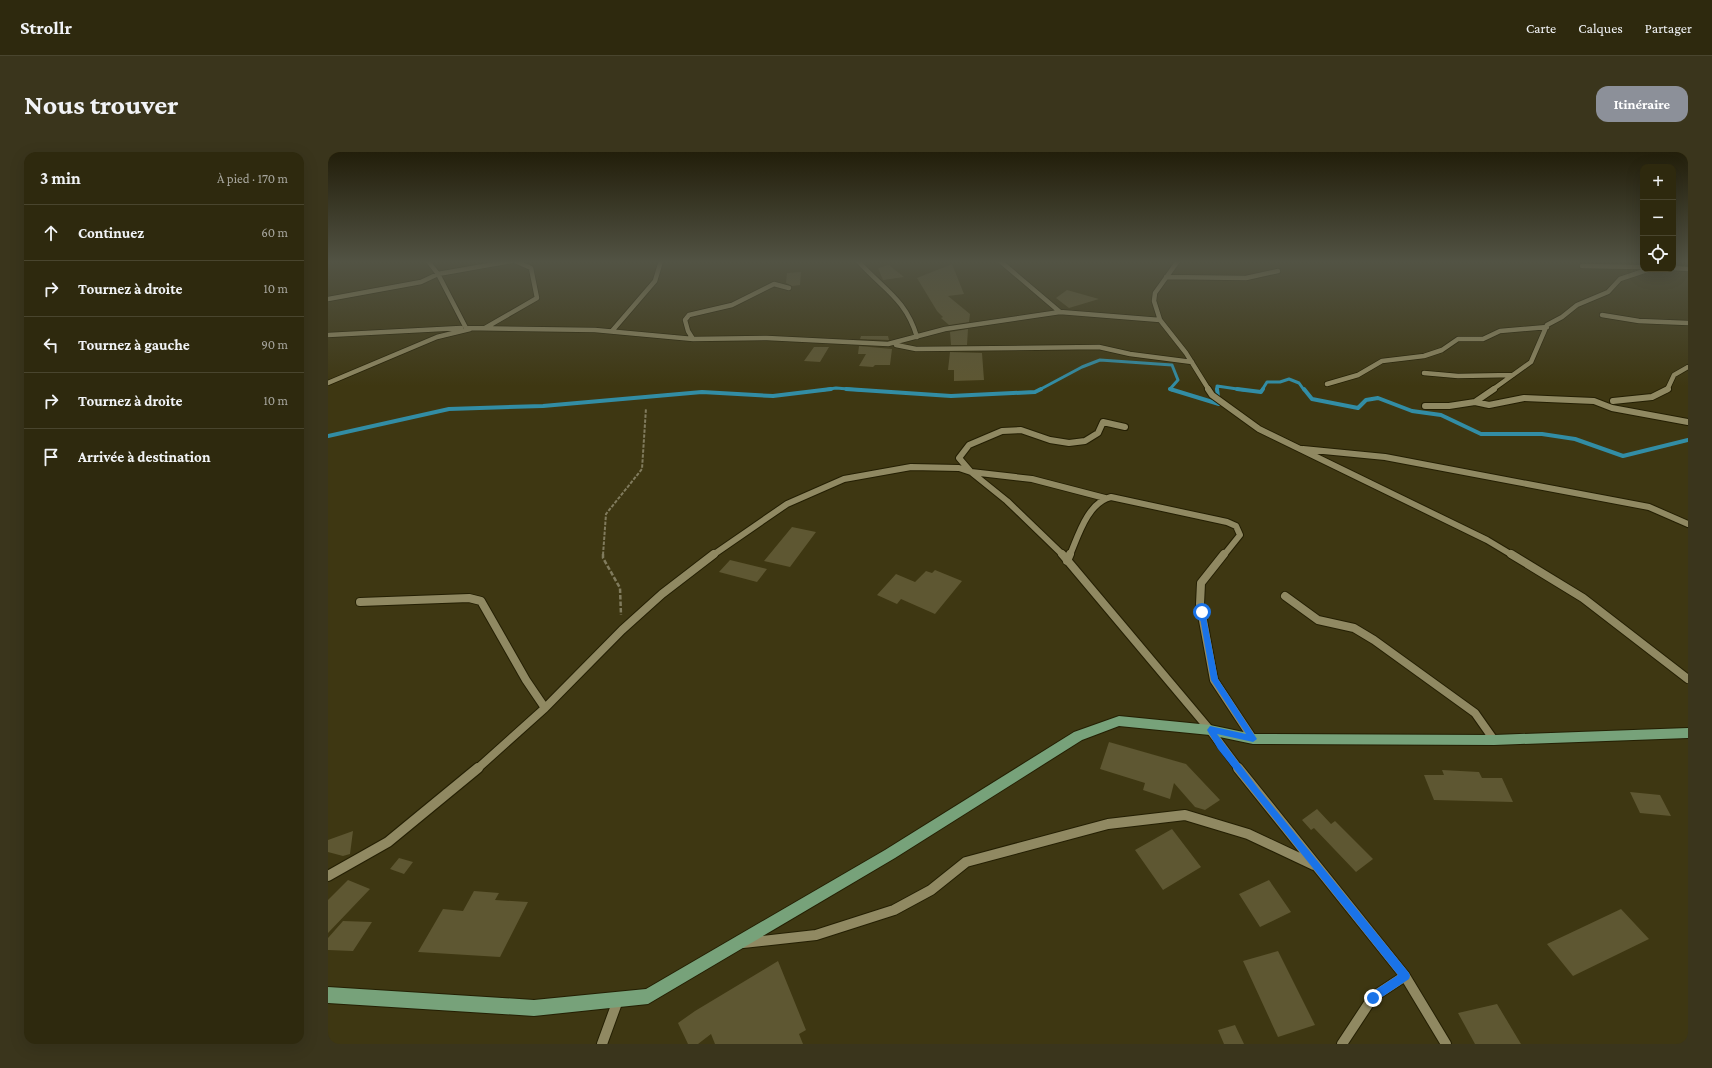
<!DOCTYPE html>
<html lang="fr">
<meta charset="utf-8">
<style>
:root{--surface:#2e290e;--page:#3a351c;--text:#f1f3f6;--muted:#a7a69e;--line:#49452e;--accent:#8c9099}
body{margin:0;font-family:"Crimson Pro",serif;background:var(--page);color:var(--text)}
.controls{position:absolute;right:12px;top:12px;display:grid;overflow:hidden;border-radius:8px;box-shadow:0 4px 16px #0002}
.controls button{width:36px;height:36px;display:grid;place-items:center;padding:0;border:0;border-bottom:1px solid var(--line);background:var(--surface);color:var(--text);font:20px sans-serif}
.stop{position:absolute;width:12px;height:12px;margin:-9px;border:3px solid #1a73e8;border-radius:50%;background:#fff}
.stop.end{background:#1a73e8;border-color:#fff;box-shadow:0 1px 4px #0008}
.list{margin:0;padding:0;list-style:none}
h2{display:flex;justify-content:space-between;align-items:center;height:52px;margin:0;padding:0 16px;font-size:17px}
h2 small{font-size:13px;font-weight:400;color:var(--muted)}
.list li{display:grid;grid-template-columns:26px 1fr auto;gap:12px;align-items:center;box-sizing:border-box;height:56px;padding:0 16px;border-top:1px solid var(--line)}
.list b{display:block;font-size:15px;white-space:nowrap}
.list em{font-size:13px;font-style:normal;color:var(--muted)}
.icon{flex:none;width:22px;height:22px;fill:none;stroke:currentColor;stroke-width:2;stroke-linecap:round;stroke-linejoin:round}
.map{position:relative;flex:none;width:1360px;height:892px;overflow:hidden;border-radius:12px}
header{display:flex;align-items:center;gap:24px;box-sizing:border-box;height:56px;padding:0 20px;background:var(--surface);border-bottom:1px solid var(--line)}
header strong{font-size:19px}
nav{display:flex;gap:22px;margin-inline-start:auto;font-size:14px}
.intro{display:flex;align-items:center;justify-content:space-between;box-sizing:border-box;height:96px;padding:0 24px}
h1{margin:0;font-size:28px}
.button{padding:10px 18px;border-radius:12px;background:var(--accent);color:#fff;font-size:14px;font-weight:700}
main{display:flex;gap:24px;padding:0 24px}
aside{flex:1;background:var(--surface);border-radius:12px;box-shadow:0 4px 16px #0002}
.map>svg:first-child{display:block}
</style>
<header>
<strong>Strollr</strong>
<nav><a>Carte</a><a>Calques</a><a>Partager</a></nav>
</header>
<div class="intro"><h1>Nous trouver</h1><a class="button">Itinéraire</a></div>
<main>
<aside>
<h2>3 min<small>À pied · 170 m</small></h2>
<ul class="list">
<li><svg class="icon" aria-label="ahead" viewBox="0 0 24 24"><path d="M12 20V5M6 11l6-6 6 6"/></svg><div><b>Continuez</b></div><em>60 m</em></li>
<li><svg class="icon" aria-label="right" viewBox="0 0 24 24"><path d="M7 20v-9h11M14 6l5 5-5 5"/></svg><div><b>Tournez à droite</b></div><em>10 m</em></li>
<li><svg class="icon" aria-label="left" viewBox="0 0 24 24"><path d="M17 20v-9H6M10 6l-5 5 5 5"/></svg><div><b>Tournez à gauche</b></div><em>90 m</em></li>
<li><svg class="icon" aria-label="right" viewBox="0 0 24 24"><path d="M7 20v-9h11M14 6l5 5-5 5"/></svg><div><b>Tournez à droite</b></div><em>10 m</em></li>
<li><svg class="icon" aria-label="arrive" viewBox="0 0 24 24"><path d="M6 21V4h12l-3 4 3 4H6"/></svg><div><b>Arrivée à destination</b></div></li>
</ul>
</aside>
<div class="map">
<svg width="1360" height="892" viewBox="0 0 1360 892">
<rect width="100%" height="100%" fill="#3e3712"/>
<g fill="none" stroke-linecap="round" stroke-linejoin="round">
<!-- stream-far1 -->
<path stroke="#328da5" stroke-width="3" d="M495 238 508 236 532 238
M711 238 754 215 772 208 844 213 850 228 842 237 844 238
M889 238V234L916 238
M934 238 939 230H952L961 227 971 231 976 238"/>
<!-- stream -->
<path stroke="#328da5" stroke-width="4" d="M518 237 623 244 707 240 713 237
M842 237 891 252 889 237
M909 237 933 240 935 237
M976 237 984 247 1030 256 1038 248 1050 246 1084 259 1113 263 1153 282H1214L1247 287 1295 304 1360 288
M0 284 121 257 215 254 374 240 445 244 503 237"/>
</g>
<!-- building -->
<path fill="#5e5732" d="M624 112 636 142 620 144 642 162 641 170 621 173 613 166 615 165 609 159 589 126Z
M561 113 567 118 576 125 555 128 550 116Z
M473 120 472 133 464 134 458 131 459 121Z
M739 138 771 147 741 156 728 146Z
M640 177 639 193H623L622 180Z
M533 184H560L561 188 532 187Z
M531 194 564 197 562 213H547L545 215 531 214 538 202H530Z
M486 195H501L492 210 476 209Z
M622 200 654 201 656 228 626 229V218H620Z
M464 375 488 380 462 415 436 409Z
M402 408 439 417 429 430 391 420Z
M607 418 634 429 607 462 573 447 569 452 549 443 568 422 587 430 598 419 604 421Z
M781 590 858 612 892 648 877 658 867 655 846 631 842 647 815 638 817 631 772 617Z
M1114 618 1151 620 1154 626H1174L1185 650 1106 648 1096 623H1116Z
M1302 640 1332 643 1343 664 1312 661Z
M989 657 1003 672 1007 669 1045 707 1028 720 986 676 983 678 974 668Z
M844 677 873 715 835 738 807 698Z
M25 679 22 702 15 704 0 700V688Z
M71 706 85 710 76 722 62 717Z
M20 728 42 737 0 781V748Z
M941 728 963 760 932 775 911 742Z
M146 739 171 741 167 748 200 750 172 805 90 800 115 757 135 759Z
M1293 757 1321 787 1245 824 1219 792Z
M15 769 44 770 25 799 0 798V786Z
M950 799 987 873 950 885 915 809Z
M450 809 478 878 471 882 475 892H387L383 882 370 892H360L350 871 367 859Z
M1169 852 1193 892H1147L1130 861Z
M907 873 916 892H896L890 878Z"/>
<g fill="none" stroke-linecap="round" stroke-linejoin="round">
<!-- minor-far3 casing -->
<g stroke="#241f03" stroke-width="6">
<path id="minor-far3" d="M100 109 110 122 138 176 267 178 365 187 439 186 560 192 617 177 732 160 832 168
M530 109C555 137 578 147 589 185
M672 109 732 160
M850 109 827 141 826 149 832 168 858 201 881 238
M1254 114 1315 115
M1345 116 1360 117
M838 125 918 126 950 119
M0 147 93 130 110 122 183 109
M1274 163 1311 169 1360 171
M157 176 209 146 203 116 187 109
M284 179 327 129 333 109
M0 183 133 176
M365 187 360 179 357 168 361 163 404 153 446 132 461 136
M568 193 588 197 771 195 802 202 864 210
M1096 221 1130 224 1185 223
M0 231 109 185 142 177
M999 232 1030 223 1054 209 1096 204 1114 198 1130 187H1155L1172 179 1219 175
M1164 238 1203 210 1219 173 1234 165 1249 153 1280 140 1292 127 1322 117
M1339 238 1346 223 1360 215"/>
</g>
<!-- minor-far2 casing -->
<g stroke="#241f03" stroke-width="8">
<path id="minor-far2" d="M880 237 884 243 931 277 1159 388 1184 403
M1285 249 1324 245 1340 237
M1147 250 1161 253 1196 246 1266 249 1284 256 1360 270
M1097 254H1121L1147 250 1166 237
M975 297 1057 305 1321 355 1360 372
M777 346 704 327 643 320 631 306 641 293 674 279 693 278 722 288 741 291 757 289 770 281 775 270 797 275
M385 403 459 352 516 327 583 315 631 316 643 320 679 349 735 403
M742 403C750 384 760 350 783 345L899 370 908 374 912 383 896 403"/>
</g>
<!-- minor-far1 casing -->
<g stroke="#241f03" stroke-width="10">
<path id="minor-far1" d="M734 402 882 578 911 617
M896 402 873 431 872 452 886 528 925 587
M1183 402 1255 446 1360 527
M739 409 742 402
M957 444 990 468 1026 476 1046 488 1147 561 1166 588
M32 450 141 446 153 449 198 528 217 556
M149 617 217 556 294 478 334 442 386 402"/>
</g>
<!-- minor casing -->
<g stroke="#241f03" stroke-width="12">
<path id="minor" d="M910 616 1077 824 1118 892
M0 724 60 690 150 616
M415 791 488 783 566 758 603 738 638 710 780 672 857 663 920 682 986 713
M274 892 290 848
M1014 892 1045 845 1077 824"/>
</g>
<!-- major casing -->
<g stroke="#241f03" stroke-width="2">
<path id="major" d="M791 564 882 573 925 582 1166 583 1360 576V586L1166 593 925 592 882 583 791 574 754 588 567 706 320 852 206 864 0 851V835L206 848 318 837 557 698 746 580Z"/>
</g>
<!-- path-far1 -->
<path stroke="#807b5d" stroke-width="2" stroke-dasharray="3.5 1.5" stroke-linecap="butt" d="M275 403 278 362 314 317 318 256"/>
<!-- path -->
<path stroke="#807b5d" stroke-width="2.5" stroke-dasharray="4.5 2" stroke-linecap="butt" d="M275 402V406L292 436 293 463"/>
<!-- minor-far3 -->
<use href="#minor-far3" stroke="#908962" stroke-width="4.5"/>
<!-- minor-far2 -->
<use href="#minor-far2" stroke="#908962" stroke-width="6"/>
<!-- minor-far1 -->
<use href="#minor-far1" stroke="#908962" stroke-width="8"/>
<!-- minor -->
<use href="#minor" stroke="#908962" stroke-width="10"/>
<!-- major -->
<use href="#major" fill="#77a27a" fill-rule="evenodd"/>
</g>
<!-- sky -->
<linearGradient id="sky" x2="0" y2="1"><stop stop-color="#221e0a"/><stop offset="0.47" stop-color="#525344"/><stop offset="1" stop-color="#525344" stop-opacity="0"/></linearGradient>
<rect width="1360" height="234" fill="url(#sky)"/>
<!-- route -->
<path fill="#1a73e8" d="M874 458 877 460 890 527 929 587 925 590 889 582 930 636 1081 821 1082 824 1081 827 1048 849 1045 850 1041 849 1040 846 1041 842 1070 823 925 641 890 597 879 578 882 574 918 582 883 528 871 460Z"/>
</svg>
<div class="controls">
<button>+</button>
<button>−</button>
<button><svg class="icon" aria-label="locate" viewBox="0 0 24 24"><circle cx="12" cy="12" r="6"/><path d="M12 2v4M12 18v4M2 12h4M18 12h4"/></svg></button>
</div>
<div class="stop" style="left:874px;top:460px"></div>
<div class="stop end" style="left:1045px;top:846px"></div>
</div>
</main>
